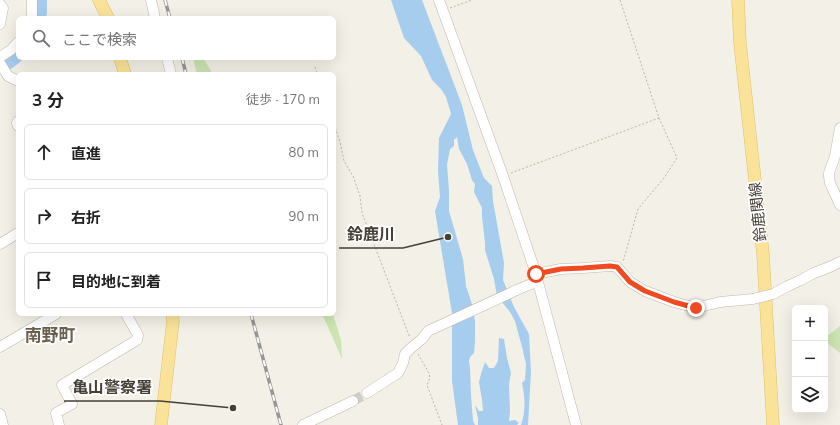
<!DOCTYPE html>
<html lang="ja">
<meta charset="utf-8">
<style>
:root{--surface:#fff;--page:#f2f2f2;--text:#222;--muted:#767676;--line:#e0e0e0}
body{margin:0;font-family:Mulish,"Noto Sans JP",sans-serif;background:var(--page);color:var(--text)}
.controls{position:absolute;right:12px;bottom:12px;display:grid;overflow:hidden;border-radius:6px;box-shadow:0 4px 16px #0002}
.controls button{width:36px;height:36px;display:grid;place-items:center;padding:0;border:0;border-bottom:1px solid var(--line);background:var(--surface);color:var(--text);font:20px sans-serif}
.stop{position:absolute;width:12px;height:12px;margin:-9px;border:3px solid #f04a21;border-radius:50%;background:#fff}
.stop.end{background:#f04a21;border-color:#fff;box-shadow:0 1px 4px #0008}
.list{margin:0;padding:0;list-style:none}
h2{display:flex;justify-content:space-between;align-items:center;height:52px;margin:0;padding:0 16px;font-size:17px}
h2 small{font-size:13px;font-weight:400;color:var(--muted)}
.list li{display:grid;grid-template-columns:26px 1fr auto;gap:12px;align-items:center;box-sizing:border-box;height:56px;margin:0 8px 8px;padding:0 8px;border:1px solid var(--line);border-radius:6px}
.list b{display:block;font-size:15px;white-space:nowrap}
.list em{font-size:13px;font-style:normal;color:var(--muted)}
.icon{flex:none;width:22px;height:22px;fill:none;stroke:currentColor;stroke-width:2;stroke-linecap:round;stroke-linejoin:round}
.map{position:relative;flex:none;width:840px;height:425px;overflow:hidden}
.search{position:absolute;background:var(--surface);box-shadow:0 4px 16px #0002;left:16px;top:16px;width:320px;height:44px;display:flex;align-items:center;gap:10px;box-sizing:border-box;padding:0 14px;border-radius:6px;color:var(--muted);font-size:15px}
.panel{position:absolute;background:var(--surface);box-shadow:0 4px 16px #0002;left:16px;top:72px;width:320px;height:244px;border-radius:6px}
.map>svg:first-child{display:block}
</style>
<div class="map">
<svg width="840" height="425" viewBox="0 0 840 425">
<rect width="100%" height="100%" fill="#f3f0e7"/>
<!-- green -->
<path fill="#cce5b2" d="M193 58H203L213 74H197Z
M321 314H333L341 340 342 359 324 318Z
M840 326V353L825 341V338Z"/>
<!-- water -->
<path fill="#a6cded" d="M391 0H422L462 105 473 150 484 178 492 186 493 201 504 263 503 280 514 307 529 334 531 372 528 425H521C526 411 525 397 522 383L525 380 526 364 522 347 515 321 510 312 497 296 494 279 485 250V243L482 217V208L474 192 475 184 472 180 467 164 459 149 457 137 454 140V146L450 149 447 165 449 190V211L463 259 466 286 472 304 475 321V341L474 353 470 357 469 361 470 368 471 395 473 421 475 425H458L452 381V313L435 211 440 197 438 171 439 138 451 114 446 97 441 89 432 80 421 56 404 38Z
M499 338 504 339 507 358 511 373 509 385 510 412 509 421 515 420 519 423 517 425H478V418L475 405 479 411H483L482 400 479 382 481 374 485 362 489 368H494L498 361Z"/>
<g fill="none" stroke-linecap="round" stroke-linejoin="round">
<!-- river -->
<path stroke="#a6cded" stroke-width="12" d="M40 18 41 12V0
M0 68 12 61 18 56"/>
<!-- minor-tunnel -->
<path stroke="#d0cdc4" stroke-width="10" stroke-dasharray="10 5" stroke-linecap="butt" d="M353 401 367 393"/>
<!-- minor casing -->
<g stroke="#beb8aa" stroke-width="11">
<path id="minor" d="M151 0 155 18
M439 0 503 176 536 274 538 282 576 425
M0 4 3 8 0 24
M31 18 32 15V0
M0 57 11 50 18 42
M167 58 171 74
M0 63 8 76 18 81
M18 121 17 123 18 126
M840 128 835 156 829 173V177L830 183 840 205
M0 244 18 233
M536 274 561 269 583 268 610 266 617 267 630 282 645 291 674 302 696 308 720 302 753 299
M773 294 788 286 801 280 814 273 832 266 840 262
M0 347 56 314
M367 393 398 373 403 363 405 354 411 348 422 339 428 331 519 289 531 284 538 282
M0 414 3 425
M59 425 56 413 72 404 62 385 137 340 138 335 126 314
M303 425 353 401"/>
</g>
<!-- major casing -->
<g stroke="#dec16a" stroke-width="13">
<path id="major" d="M99 0 108 18
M738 0 740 43 763 254 773 425
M120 58 125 74
M161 425 173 321 172 314"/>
</g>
<!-- path -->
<path stroke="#bfb49c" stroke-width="1" stroke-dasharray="2 2" stroke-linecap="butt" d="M620 0 659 118 677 158 664 178 638 209 623 262
M450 8 472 0
M315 67 317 74
M334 124 340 142 344 161 353 176 360 196 362 213 410 338
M511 173 659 118
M418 354 429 373 430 378 427 385 442 425"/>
<!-- minor -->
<use href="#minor" stroke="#fff" stroke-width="10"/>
<!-- major -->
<use href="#major" stroke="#fae399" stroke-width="12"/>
<!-- rail casing -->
<g stroke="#969696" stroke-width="3.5">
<path id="rail" d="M165 0 170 18
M182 58 186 74
M251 314 281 425"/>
</g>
<!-- rail -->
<use href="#rail" stroke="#fff" stroke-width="2" stroke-dasharray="6" stroke-linecap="butt"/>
<!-- minor-bridge casing -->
<g stroke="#beb8aa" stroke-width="11" stroke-linecap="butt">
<path id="minor-bridge" d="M753 299 773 294"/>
</g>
<!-- minor-bridge -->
<use href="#minor-bridge" stroke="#fff" stroke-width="10"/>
</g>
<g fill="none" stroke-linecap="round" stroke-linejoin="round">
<!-- route -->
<path stroke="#f04a21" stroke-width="5" d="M536 274 561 269 583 268 610 266 617 267 630 282 645 291 674 302 696 308"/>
</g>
<g text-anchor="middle" stroke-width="3.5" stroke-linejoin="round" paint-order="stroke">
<!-- street labels -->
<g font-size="15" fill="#454036" stroke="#fff">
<text transform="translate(758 212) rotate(-96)" y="5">鈴鹿関線</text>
</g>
<!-- quarter labels -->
<g font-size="17" font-weight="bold" fill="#685f4e" stroke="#fff">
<text x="50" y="341">南野町</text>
</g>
</g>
<!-- callouts -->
<path fill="none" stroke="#454036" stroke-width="1.5" d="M448 237L403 248H339M233 408L160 401H64"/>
<g fill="#454036" stroke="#fff" stroke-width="1.5">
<circle cx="448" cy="237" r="4"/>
<circle cx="233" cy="408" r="4"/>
</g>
<g font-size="16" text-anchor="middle" font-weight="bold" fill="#454036" stroke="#fff" stroke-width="3.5" stroke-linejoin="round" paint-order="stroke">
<text x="371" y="240">鈴鹿川</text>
<text x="112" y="393">亀山警察署</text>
</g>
</svg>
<div class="controls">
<button>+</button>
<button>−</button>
<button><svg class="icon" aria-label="layers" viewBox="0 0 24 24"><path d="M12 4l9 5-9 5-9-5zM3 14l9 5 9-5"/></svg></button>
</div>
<div class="stop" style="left:536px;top:274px"></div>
<div class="stop end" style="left:696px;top:308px"></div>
<div class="search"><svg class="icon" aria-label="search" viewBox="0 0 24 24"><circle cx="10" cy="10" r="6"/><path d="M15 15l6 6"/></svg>ここで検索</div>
<section class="panel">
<h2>3 分<small>徒歩 · 170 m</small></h2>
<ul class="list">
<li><svg class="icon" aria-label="ahead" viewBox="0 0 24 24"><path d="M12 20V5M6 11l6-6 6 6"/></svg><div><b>直進</b></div><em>80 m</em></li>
<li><svg class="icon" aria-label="right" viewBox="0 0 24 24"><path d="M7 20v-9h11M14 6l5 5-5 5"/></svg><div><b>右折</b></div><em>90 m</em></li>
<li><svg class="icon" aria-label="arrive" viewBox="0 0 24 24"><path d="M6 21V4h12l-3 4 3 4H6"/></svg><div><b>目的地に到着</b></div></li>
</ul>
</section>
</div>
